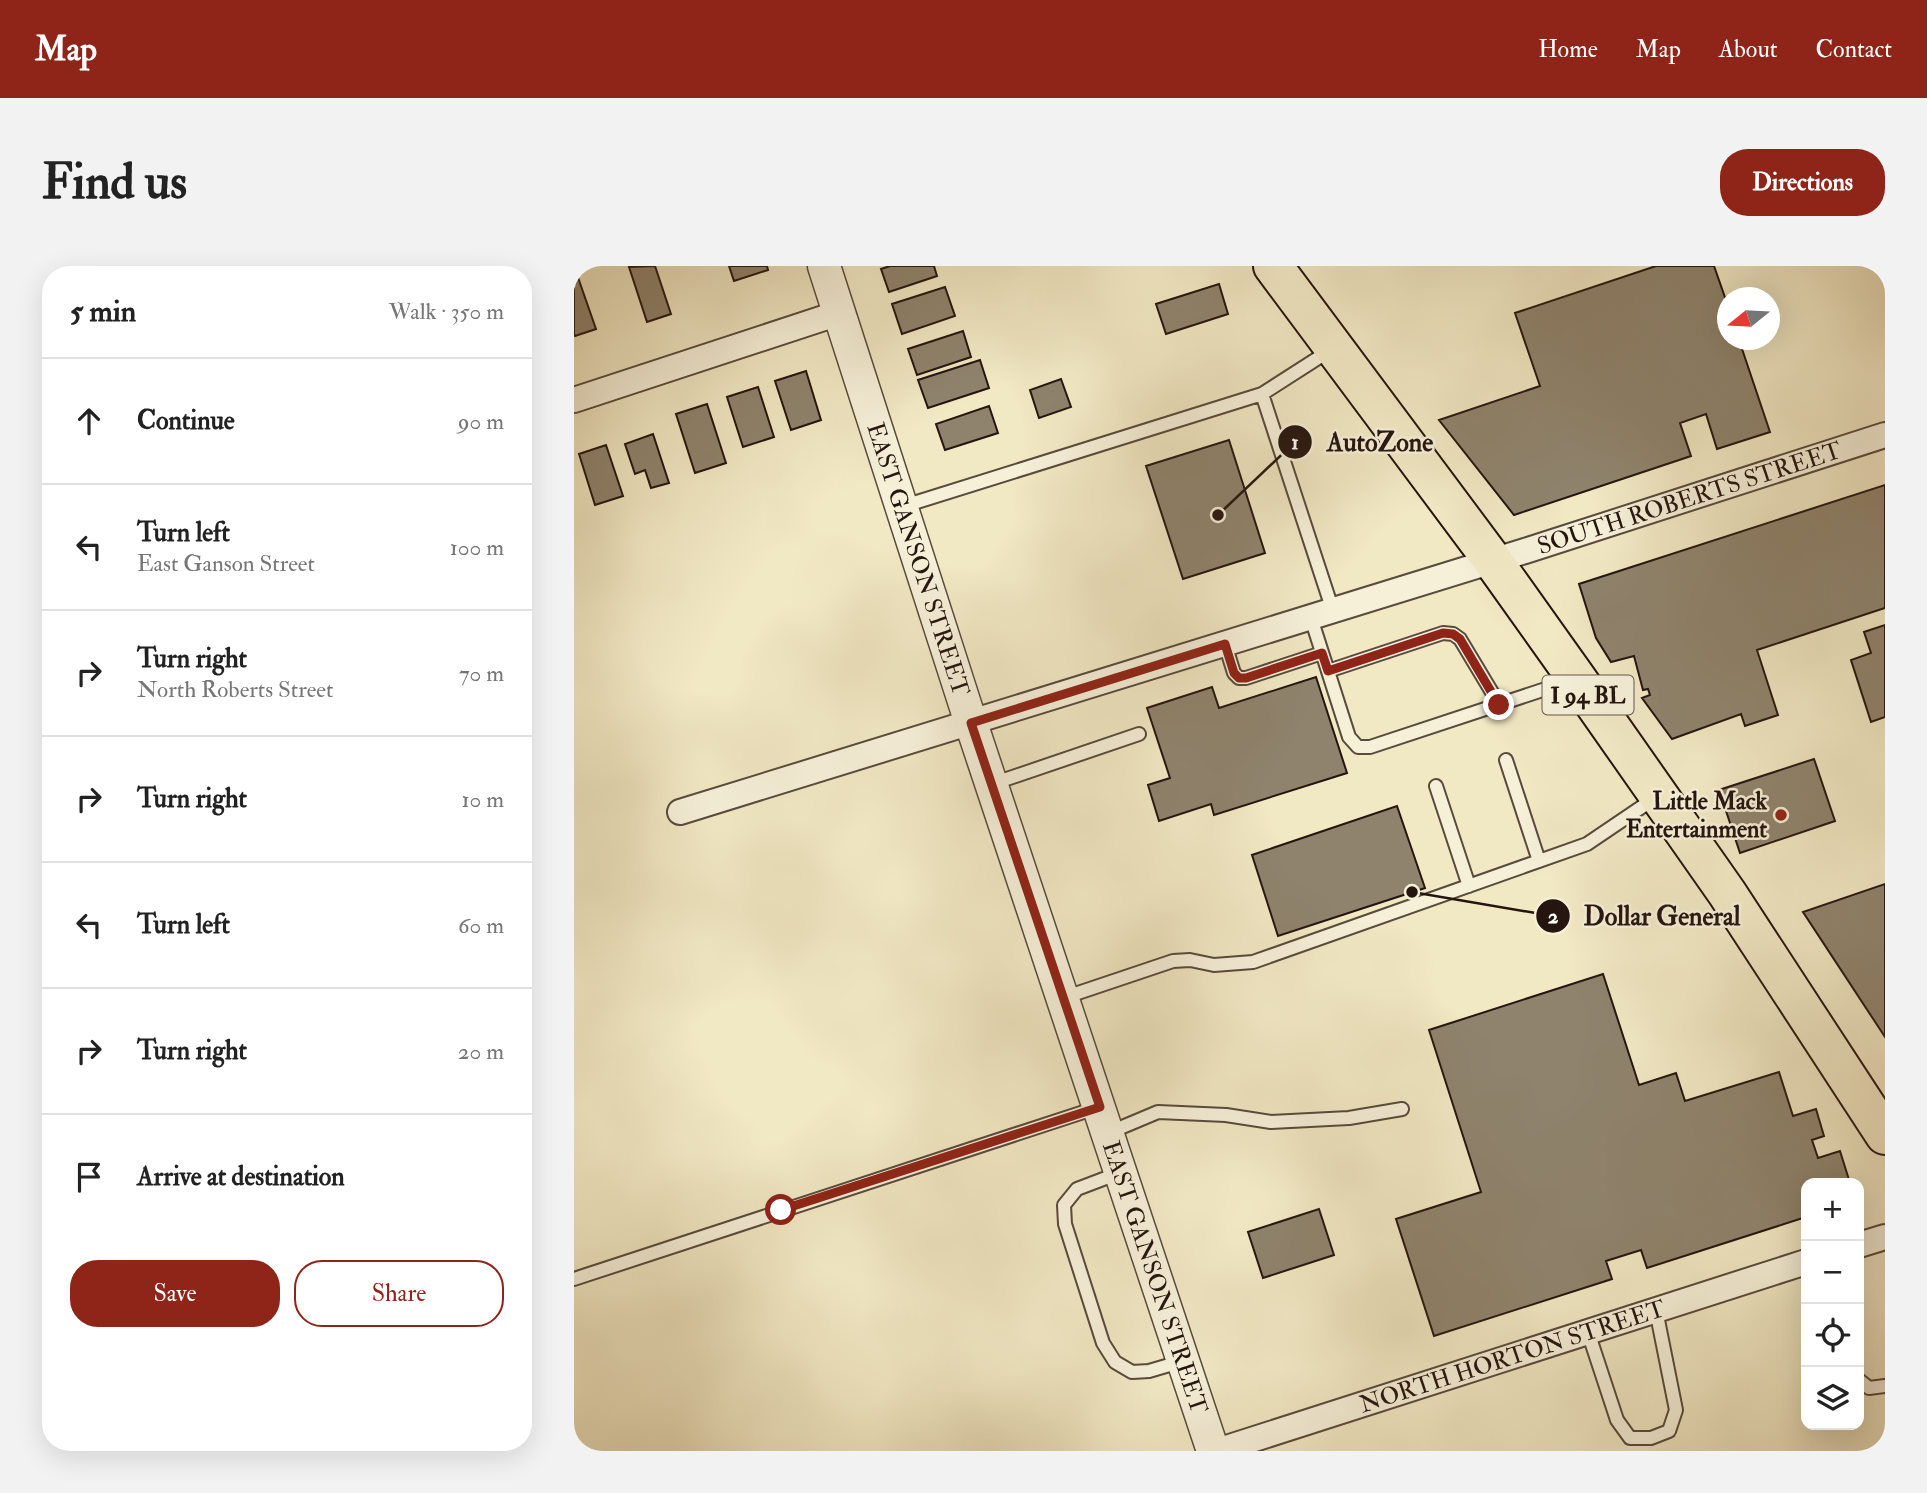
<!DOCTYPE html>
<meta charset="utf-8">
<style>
:root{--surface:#fff;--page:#f2f2f2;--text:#222;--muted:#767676;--line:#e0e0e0;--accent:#8f2418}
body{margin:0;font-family:"IM FELL Double Pica",serif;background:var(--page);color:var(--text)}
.controls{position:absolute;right:21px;bottom:21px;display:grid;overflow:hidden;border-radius:14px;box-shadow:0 7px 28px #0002}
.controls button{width:63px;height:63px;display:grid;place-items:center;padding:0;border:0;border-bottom:2px solid var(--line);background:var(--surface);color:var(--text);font:35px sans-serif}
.compass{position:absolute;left:1143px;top:21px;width:63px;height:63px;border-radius:50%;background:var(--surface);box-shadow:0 7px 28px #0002;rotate:252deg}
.stop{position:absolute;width:21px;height:21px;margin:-16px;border:5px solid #8f2418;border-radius:50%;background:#fff}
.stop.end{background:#8f2418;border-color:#fff;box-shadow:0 2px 7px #0008}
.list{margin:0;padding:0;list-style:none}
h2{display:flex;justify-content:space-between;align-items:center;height:91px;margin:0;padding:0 28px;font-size:30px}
h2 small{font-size:23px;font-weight:400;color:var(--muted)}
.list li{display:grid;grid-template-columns:46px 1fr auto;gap:21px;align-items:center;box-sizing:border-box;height:126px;padding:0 28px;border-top:2px solid var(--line)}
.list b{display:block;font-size:26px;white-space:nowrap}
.list p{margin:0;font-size:23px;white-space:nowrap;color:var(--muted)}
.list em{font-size:23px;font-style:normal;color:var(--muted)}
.actions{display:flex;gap:14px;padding:21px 28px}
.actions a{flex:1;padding:16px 0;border:2px solid var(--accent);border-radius:28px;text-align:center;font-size:24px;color:var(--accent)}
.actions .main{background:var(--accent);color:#fff}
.icon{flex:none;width:38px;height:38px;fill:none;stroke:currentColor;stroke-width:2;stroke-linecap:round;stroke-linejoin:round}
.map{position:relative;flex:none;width:1311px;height:1185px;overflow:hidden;border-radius:28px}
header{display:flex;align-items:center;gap:42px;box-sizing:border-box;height:98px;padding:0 35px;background:var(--accent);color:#fff}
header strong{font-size:33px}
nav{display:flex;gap:38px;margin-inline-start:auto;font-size:24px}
.intro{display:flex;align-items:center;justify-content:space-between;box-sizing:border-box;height:168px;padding:0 42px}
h1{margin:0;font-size:49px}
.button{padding:18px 32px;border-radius:28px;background:var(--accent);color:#fff;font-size:24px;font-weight:700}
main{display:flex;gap:42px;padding:0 42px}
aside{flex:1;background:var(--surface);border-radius:28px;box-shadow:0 7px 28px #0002}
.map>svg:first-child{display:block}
</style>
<header>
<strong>Map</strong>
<nav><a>Home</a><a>Map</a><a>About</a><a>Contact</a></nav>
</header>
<div class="intro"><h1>Find us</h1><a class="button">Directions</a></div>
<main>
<aside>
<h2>5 min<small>Walk · 350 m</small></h2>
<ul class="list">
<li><svg class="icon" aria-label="ahead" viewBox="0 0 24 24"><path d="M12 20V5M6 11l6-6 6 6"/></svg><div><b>Continue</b></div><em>90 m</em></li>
<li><svg class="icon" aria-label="left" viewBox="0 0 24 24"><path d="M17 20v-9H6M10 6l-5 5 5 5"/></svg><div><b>Turn left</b><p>East Ganson Street</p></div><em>100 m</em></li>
<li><svg class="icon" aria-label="right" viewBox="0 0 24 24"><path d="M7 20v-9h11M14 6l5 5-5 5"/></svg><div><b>Turn right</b><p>North Roberts Street</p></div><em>70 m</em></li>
<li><svg class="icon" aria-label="right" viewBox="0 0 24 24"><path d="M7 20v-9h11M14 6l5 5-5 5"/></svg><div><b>Turn right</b></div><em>10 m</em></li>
<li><svg class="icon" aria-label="left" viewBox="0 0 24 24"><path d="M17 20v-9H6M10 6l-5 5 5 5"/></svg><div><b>Turn left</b></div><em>60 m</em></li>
<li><svg class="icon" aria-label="right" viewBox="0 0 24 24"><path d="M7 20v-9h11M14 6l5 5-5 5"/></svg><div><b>Turn right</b></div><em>20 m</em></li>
<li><svg class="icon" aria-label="arrive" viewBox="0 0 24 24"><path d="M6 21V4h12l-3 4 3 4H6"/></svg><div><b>Arrive at destination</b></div></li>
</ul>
<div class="actions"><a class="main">Save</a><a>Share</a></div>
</aside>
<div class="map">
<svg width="1311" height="1185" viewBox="0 0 1311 1185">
<rect width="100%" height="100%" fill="#f1e8c4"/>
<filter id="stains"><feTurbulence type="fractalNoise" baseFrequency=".00286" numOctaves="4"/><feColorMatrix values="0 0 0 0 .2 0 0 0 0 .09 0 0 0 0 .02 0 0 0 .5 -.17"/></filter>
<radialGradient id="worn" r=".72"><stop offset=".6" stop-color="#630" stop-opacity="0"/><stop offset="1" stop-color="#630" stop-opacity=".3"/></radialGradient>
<!-- building -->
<path fill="#8f836d" stroke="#25150f" stroke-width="2" d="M0 0 22 63 1 70 0 68Z
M81 0 97 48 73 56 55 1Z
M155 0H193L194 4 160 15Z
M316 0H360L363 10 315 26 307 3Z
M1082 0H1140L1154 40V74H1165L1196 166 1143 183 1132 148 1106 157 1117 190 940 249 865 154 966 120 941 47Z
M645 18 654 48 592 68 582 38Z
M371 21 381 50 328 68 318 38Z
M389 65 397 91 343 109 334 83Z
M406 94 415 122 354 142 344 114Z
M232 105 247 154 217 164 201 115Z
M487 113 497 141 465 152 456 124Z
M184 121 200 171 169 181 153 131Z
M133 138 152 197 121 207 102 148Z
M415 140 424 167 371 184 362 158Z
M79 168 95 217 77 222 71 204 61 208 51 178Z
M655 174 691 287 609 313 572 200Z
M32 179 49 230 21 239 5 188Z
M1311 219V342L1183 384 1204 449 1171 460 1167 448 1098 473 1068 432 1076 429 1074 423 1069 424 1060 390 1037 396 1022 372 1005 318Z
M1311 359V451L1297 456 1277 394 1297 387 1290 366Z
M742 411 773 507 640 549 637 538 585 555 574 519 596 512 573 442 638 421 645 442Z
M1240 493 1261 555 1166 587 1145 524Z
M823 540 851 622 704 670 678 589Z
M1311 618V771L1229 646Z
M1029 708 1065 819 1102 807 1111 835 1205 806 1219 850 1242 843 1250 870 1238 874 1244 892 1266 885 1276 917H1232V951L1073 1002 1067 984 1032 995 1038 1013 860 1070 822 953 907 926 855 764Z
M745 943 760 989 689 1012 674 966Z"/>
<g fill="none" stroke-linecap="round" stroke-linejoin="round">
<!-- service casing -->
<g stroke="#584a3c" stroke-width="16">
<path id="service" d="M688 128 759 345
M327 241 688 128 755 85
M737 352 775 471 784 481H796L999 414
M651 378 660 407 665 412H672L748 387
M754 405 869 367 879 368 886 373 925 438
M932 494 965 595
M418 518 565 468
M862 520 895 620
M489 732 599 695 616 694 640 699 679 696 1013 578 1081 532
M534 867 584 846 652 849 697 856 775 852 828 843
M545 907 503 923 490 939 491 958 529 1077 541 1096 558 1106 575 1105 609 1095
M0 1013 525 841
M1014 1066 1043 1154 1056 1172H1077L1095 1165 1102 1144 1082 1044
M1285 1114 1295 1122 1311 1120"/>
</g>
<!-- minor casing -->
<g stroke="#584a3c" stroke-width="28">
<g id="minor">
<path d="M0 134 265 47"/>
<path id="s1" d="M106 546 951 285 1311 169"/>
<path d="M1285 979 1311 971"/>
<path id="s2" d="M643 1185 1232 996"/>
</g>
</g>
<!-- tertiary casing -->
<g stroke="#584a3c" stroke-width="35">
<g id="tertiary">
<path id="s3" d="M250 0 397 457 639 1185"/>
</g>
</g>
<!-- primary casing -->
<g stroke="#25150f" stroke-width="42">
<path id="primary" d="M699 0 919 295 1003 413 1153 627 1311 869"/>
</g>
<!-- service -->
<use href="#service" stroke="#f6f0d9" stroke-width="12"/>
<!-- minor -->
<use href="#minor" stroke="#f6f0d9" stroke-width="24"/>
<!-- tertiary -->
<use href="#tertiary" stroke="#f6f0d9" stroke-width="32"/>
<!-- primary -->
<use href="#primary" stroke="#f1e8c4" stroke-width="38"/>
</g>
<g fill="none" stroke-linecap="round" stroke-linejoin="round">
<!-- route -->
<path stroke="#8f2418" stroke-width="9" d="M207 944 526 841 397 457 651 378 660 407 665 412H672L748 387 754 405 869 367 879 368 886 373 925 439"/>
</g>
<!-- markers -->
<circle fill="#8f2418" stroke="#f6f0d9" stroke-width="2.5" cx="1207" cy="549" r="7"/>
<g text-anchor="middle" stroke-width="5" stroke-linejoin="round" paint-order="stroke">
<!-- shield labels -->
<rect fill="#f6f0d9" stroke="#64574c" stroke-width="2" x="968.5" y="409.5" width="91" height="39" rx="5"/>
<g font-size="23" font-weight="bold" fill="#25150f">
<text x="1014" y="437">I 94 BL</text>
</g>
<!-- street labels -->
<g font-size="24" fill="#25150f" stroke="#f6f0d9">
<text dy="8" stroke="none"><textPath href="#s1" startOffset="1057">SOUTH ROBERTS STREET</textPath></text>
<text dy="8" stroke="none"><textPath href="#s3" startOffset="308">EAST GANSON STREET</textPath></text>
<text dy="8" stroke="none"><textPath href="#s3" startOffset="1064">EAST GANSON STREET</textPath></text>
<text dy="8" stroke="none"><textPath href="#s2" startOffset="310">NORTH HORTON STREET</textPath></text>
</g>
<!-- poi labels -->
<g font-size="24" font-weight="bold" fill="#25150f" stroke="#f6f0d9" text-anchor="end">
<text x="1193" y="543">Little Mack<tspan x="1193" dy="28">Entertainment</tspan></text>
</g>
</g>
<!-- callouts -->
<path fill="none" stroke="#25150f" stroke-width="2.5" d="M644 249L721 176M838 626L979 650"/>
<g fill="#25150f" stroke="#f6f0d9" stroke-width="2.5">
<circle cx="644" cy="249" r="7"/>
<circle cx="838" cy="626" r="7"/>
<circle cx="721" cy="176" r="18"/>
<circle cx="979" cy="650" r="18"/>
</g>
<g font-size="21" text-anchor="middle" font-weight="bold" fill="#fff">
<text x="721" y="183">1</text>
<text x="979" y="657">2</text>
</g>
<g font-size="26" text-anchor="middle" font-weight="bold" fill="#25150f" stroke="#f6f0d9" stroke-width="5" stroke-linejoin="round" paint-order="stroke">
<text x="806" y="185">AutoZone</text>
<text x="1088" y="659">Dollar General</text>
</g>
<rect width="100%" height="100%" filter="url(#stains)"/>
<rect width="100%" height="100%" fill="url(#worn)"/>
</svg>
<div class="controls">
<button>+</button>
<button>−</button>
<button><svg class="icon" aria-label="locate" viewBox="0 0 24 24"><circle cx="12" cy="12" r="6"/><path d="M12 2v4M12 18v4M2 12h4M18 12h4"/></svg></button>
<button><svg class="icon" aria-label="layers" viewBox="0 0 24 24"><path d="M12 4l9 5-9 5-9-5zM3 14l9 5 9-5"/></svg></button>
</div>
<svg class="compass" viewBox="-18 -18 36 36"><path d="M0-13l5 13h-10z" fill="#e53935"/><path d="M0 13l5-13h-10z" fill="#767676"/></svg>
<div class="stop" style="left:207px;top:944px"></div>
<div class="stop end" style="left:925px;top:439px"></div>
</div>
</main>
